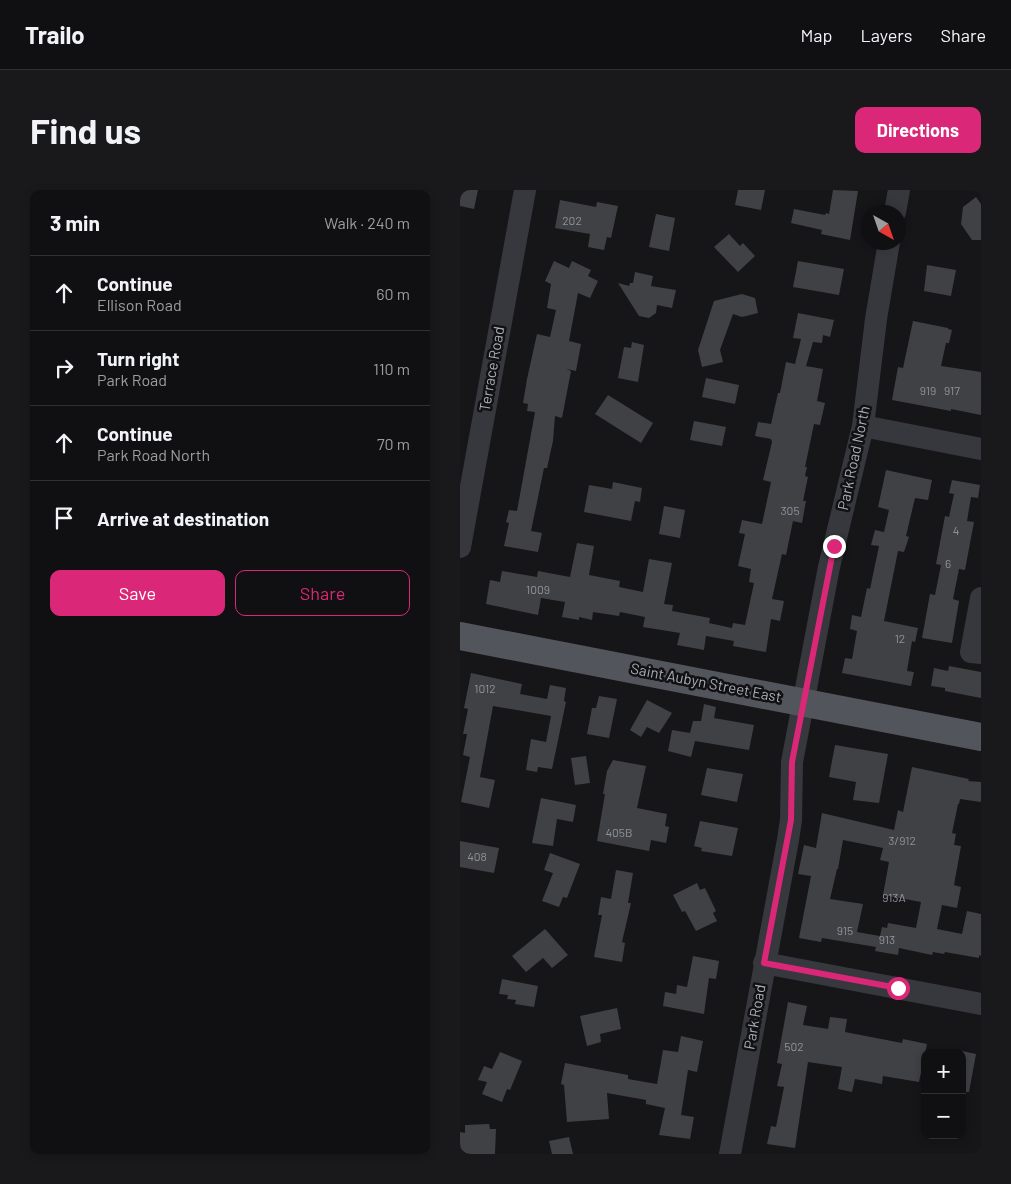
<!DOCTYPE html>
<meta charset="utf-8">
<style>
:root{--surface:#101012;--page:#19191b;--text:#f1f3f6;--muted:#9c9d9f;--line:#303032;--accent:#db2777}
body{margin:0;font-family:Barlow,sans-serif;background:var(--page);color:var(--text)}
.controls{position:absolute;right:15px;bottom:15px;display:grid;overflow:hidden;border-radius:10px;box-shadow:0 2px 8px #0003}
.controls button{width:45px;height:45px;display:grid;place-items:center;padding:0;border:0;border-bottom:1px solid var(--line);background:var(--surface);color:var(--text);font:25px sans-serif}
.compass{position:absolute;left:401px;top:15px;width:45px;height:45px;border-radius:50%;background:var(--surface);box-shadow:0 2px 8px #0003;rotate:140deg}
.stop{position:absolute;width:15px;height:15px;margin:-11px;border:4px solid #db2777;border-radius:50%;background:#fff}
.stop.end{background:#db2777;border-color:#fff;box-shadow:0 1px 5px #0008}
.list{margin:0;padding:0;list-style:none}
h2{display:flex;justify-content:space-between;align-items:center;height:65px;margin:0;padding:0 20px;font-size:21px}
h2 small{font-size:16px;font-weight:400;color:var(--muted)}
.list li{display:grid;grid-template-columns:32px 1fr auto;gap:15px;align-items:center;box-sizing:border-box;height:75px;padding:0 20px;border-top:1px solid var(--line)}
.list b{display:block;font-size:19px;white-space:nowrap}
.list p{margin:0;font-size:16px;white-space:nowrap;color:var(--muted)}
.list em{font-size:16px;font-style:normal;color:var(--muted)}
.actions{display:flex;gap:10px;padding:15px 20px}
.actions a{flex:1;padding:11px 0;border:1px solid var(--accent);border-radius:10px;text-align:center;font-size:18px;color:var(--accent)}
.actions .main{background:var(--accent);color:#fff}
.icon{flex:none;width:28px;height:28px;fill:none;stroke:currentColor;stroke-width:2;stroke-linecap:round;stroke-linejoin:round}
.map{position:relative;flex:none;width:521px;height:964px;overflow:hidden;border-radius:10px}
header{display:flex;align-items:center;gap:30px;box-sizing:border-box;height:70px;padding:0 25px;background:var(--surface);border-bottom:1px solid var(--line)}
header strong{font-size:24px}
nav{display:flex;gap:28px;margin-inline-start:auto;font-size:18px}
.intro{display:flex;align-items:center;justify-content:space-between;box-sizing:border-box;height:120px;padding:0 30px}
h1{margin:0;font-size:35px}
.button{padding:12px 22px;border-radius:10px;background:var(--accent);color:#fff;font-size:18px;font-weight:700}
main{display:flex;gap:30px;padding:0 30px}
aside{flex:1;background:var(--surface);border-radius:10px;box-shadow:0 2px 8px #0003}
.map>svg:first-child{display:block}
</style>
<header>
<strong>Trailo</strong>
<nav><a>Map</a><a>Layers</a><a>Share</a></nav>
</header>
<div class="intro"><h1>Find us</h1><a class="button">Directions</a></div>
<main>
<aside>
<h2>3 min<small>Walk · 240 m</small></h2>
<ul class="list">
<li><svg class="icon" aria-label="ahead" viewBox="0 0 24 24"><path d="M12 20V5M6 11l6-6 6 6"/></svg><div><b>Continue</b><p>Ellison Road</p></div><em>60 m</em></li>
<li><svg class="icon" aria-label="right" viewBox="0 0 24 24"><path d="M7 20v-9h11M14 6l5 5-5 5"/></svg><div><b>Turn right</b><p>Park Road</p></div><em>110 m</em></li>
<li><svg class="icon" aria-label="ahead" viewBox="0 0 24 24"><path d="M12 20V5M6 11l6-6 6 6"/></svg><div><b>Continue</b><p>Park Road North</p></div><em>70 m</em></li>
<li><svg class="icon" aria-label="arrive" viewBox="0 0 24 24"><path d="M6 21V4h12l-3 4 3 4H6"/></svg><div><b>Arrive at destination</b></div></li>
</ul>
<div class="actions"><a class="main">Save</a><a>Share</a></div>
</aside>
<div class="map">
<svg width="521" height="964" viewBox="0 0 521 964">
<rect width="100%" height="100%" fill="#161618"/>
<!-- building -->
<path fill="#404145" fill-rule="evenodd" d="M0 0H18L14 19 0 16Z
M278 0H305L301 20 275 15Z
M373 0 398 1 390 50 361 44 362 40 331 33 334 19 365 25 366 23 369 24Z
M516 7 521 14V50H512L501 34 503 17Z
M100 10 136 17 137 12 158 16 151 48 147 47 144 60 128 57 130 44 95 38Z
M196 24 215 28 209 61 189 57Z
M269 44 280 56 283 53 295 66 278 82 254 57Z
M94 71 109 78 112 71 131 80 128 86 138 91 130 108 118 103 109 151 121 154 116 181 106 179 111 181 102 228 95 226 93 251 87 278H84L76 317 71 341 82 343 78 362 44 356 49 333 46 332 49 320 57 321 75 222 67 221 68 214 63 213 67 189 77 144 90 147 96 120 87 118 91 94 85 91Z
M338 71 384 79 379 105 333 97Z
M467 75 496 80 491 106 464 101Z
M175 82 193 86 191 96 216 100 212 118 197 115 196 123 189 128 179 126 158 93 169 96 170 93H173Z
M282 104 295 108 298 123 282 127 273 124 260 160 263 172 242 177 238 160 254 111Z
M338 123 374 130 370 147 363 145 362 153 353 152 346 176 363 179 357 211 365 213 360 235 354 234 345 277H347L345 286 348 287 343 311H346L342 333 333 331 326 365 322 364 312 409 324 411 320 431 311 429 306 462 273 456 274 451 246 446 244 460 217 455 220 443 183 437 185 427 160 422 159 426 133 422 132 430 119 427V430L102 427 105 412 81 408 78 425 26 414 30 390 40 392 42 381 77 387 78 381 110 387 117 353 134 356 129 385 160 391 159 397 183 402 189 369 212 373 204 414 213 415 212 421 250 428 249 433 272 438 273 433 285 435 294 393 289 392 291 379 278 376 285 344 279 343 282 330 302 334 311 292 303 290 312 252 311 249 295 246 298 232 311 234 318 203H320L326 172 335 174 341 149 333 148Z
M453 131 488 138V139L492 140 489 153H486L481 176 521 182V225L491 219V221L432 210 438 177 443 178Z
M172 152 184 155 178 192 158 188 164 157 171 158Z
M246 188 279 195 275 214 242 207Z
M148 205 193 233 181 253 135 224Z
M234 231 266 237 262 256 230 250Z
M426 280 472 290 468 310 455 308 446 346 449 347 444 362 438 361 424 431 458 438 455 452 452 451 447 481 454 482 451 496 382 483 385 468 392 469 397 441 390 439 392 425 401 427 407 398 410 399 419 356 411 355 415 340 424 342 429 320 418 317Z
M492 290 520 295 518 308 511 307 507 331 514 332 505 380 499 379 493 409 499 411 492 453 462 448 470 404 475 405 481 375 476 374 485 326 489 327 494 304 489 303Z
M153 292 182 298 180 312 175 311 171 331 124 322 129 295 152 299Z
M204 316 225 320 220 348 199 344Z
M489 476 521 482V508L485 501V498L471 496 474 478 488 481Z
M11 483 62 494 60 504 87 509 90 495 106 498 104 511 106 512 92 579 78 577 77 582 66 580 71 549 86 552 91 526 33 516 20 587 35 590 29 618 1 612 10 567 3 565 7 544H3L8 519 4 518Z
M139 506 157 509 149 548 127 544 132 518H136Z
M187 510 212 523 199 543 187 537 181 547 170 540Z
M244 514 256 517 254 528 294 535 289 560 235 551 231 567 208 561 212 540 230 543 233 531H241Z
M375 555 428 564 419 613 393 610 396 592 369 587Z
M126 566 130 593 115 595 111 568Z
M153 570 186 576 177 618 207 624 205 636 209 637 206 653 191 650 189 661 137 651 145 604H143L147 581Z
M452 577 509 589 508 591 521 592V612L500 609 499 614H498L492 643 496 644 494 655 501 656 494 695 501 697 497 718 482 715 477 739 502 744 507 721 521 724V766L519 765V768L485 762 484 764 473 762 472 765 439 758 438 765 415 761 416 757 362 748 361 752 339 748 351 686 338 684 344 655 356 658 362 623 434 640 438 620 443 622ZM383 650 423 658 420 670 429 672 423 705 461 712 456 738 428 733 427 738 422 737 420 746 397 742 403 714 370 709 377 679H378Z
M247 578 283 584 277 612 241 605Z
M81 608 116 615 113 632 97 629 93 656 72 653Z
M240 631 278 638 272 666 241 661 242 658 234 656Z
M0 651 39 658 34 683 0 677Z
M90 663 120 674 107 708 103 707 99 717 82 711 93 683 84 680Z
M156 680 173 683 168 713H171L162 752 165 753 162 772 134 767 142 725H138L141 707 151 709Z
M237 693 240 700 245 698 256 721 253 723 257 731 236 741 225 721 222 722 213 705Z
M85 739 108 765 92 778 83 768 66 782 52 766Z
M233 766 259 771 256 789 249 788 244 824 203 816 205 802 216 804 217 795 227 797Z
M42 789 78 796 74 817 55 814 56 810 47 809 48 805 39 804Z
M328 812 347 816 343 835 368 839 370 827 387 829 385 842 442 853 443 849 467 854 459 892 423 886 422 894 395 889 392 902 378 899 382 877 348 872 335 958 307 954 311 936 316 937 324 897 317 896 322 874 317 873Z
M157 818 161 839 140 844 141 852 127 856 120 826Z
M221 846 243 851 237 882 228 880 221 925 234 927 230 949 199 945 205 918 186 914V910L147 903 149 929 107 932 104 895 101 894 105 873 168 885V889L197 894 203 860 218 862Z
M502 861 516 864 509 902H502Z
M40 862 62 871 50 900 47 899 42 912 22 904 27 892 18 890 24 876 32 879Z
M29 934 30 939H36L35 964H5V962L0 961V942L5 943V935Z
M109 947 113 964H92L89 951Z"/>
<g fill="none" stroke-linecap="round" stroke-linejoin="round">
<!-- minor -->
<path stroke="#37383d" stroke-width="22" d="M435 22 439 0
M403 236 521 259
M0 357 65 0
M521 408 511 462 521 463
M304 773 521 814
M270 964 328 650 331 630 332 572 369 377 403 236 416 129 429 52"/>
<!-- major -->
<path stroke="#53555c" stroke-width="28" d="M0 446 521 547"/>
</g>
<g fill="none" stroke-linecap="round" stroke-linejoin="round">
<!-- route -->
<path stroke="#db2777" stroke-width="6" d="M374 356 332 572 331 630 304 773 438 798"/>
</g>
<g text-anchor="middle" stroke-width="5" stroke-linejoin="round" paint-order="stroke">
<!-- number labels -->
<g font-size="12" fill="#8e929b">
<text x="112" y="35">202</text>
<text x="468" y="205">919</text>
<text x="492" y="205">917</text>
<text x="330" y="325">305</text>
<text x="496" y="345">4</text>
<text x="488" y="378">6</text>
<text x="78" y="404">1009</text>
<text x="440" y="453">12</text>
<text x="25" y="503">1012</text>
<text x="159" y="647">405B</text>
<text x="442" y="655">3/912</text>
<text x="17" y="671">408</text>
<text x="434" y="712">913A</text>
<text x="385" y="745">915</text>
<text x="427" y="754">913</text>
<text x="334" y="861">502</text>
</g>
<!-- street labels -->
<g font-size="15" fill="#a8adb8" stroke="#111113">
<text transform="translate(32 179) rotate(-80)" y="5">Terrace Road</text>
<text transform="translate(394 268) rotate(-78)" y="5">Park Road North</text>
<text transform="translate(246 493) rotate(11)" y="5">Saint Aubyn Street East</text>
<text transform="translate(295 827) rotate(-80)" y="5">Park Road</text>
</g>
</g>
</svg>
<div class="controls">
<button>+</button>
<button>−</button>
</div>
<svg class="compass" viewBox="-18 -18 36 36"><path d="M0-13l5 13h-10z" fill="#e53935"/><path d="M0 13l5-13h-10z" fill="#9c9d9f"/></svg>
<div class="stop" style="left:438px;top:798px"></div>
<div class="stop end" style="left:374px;top:356px"></div>
</div>
</main>
